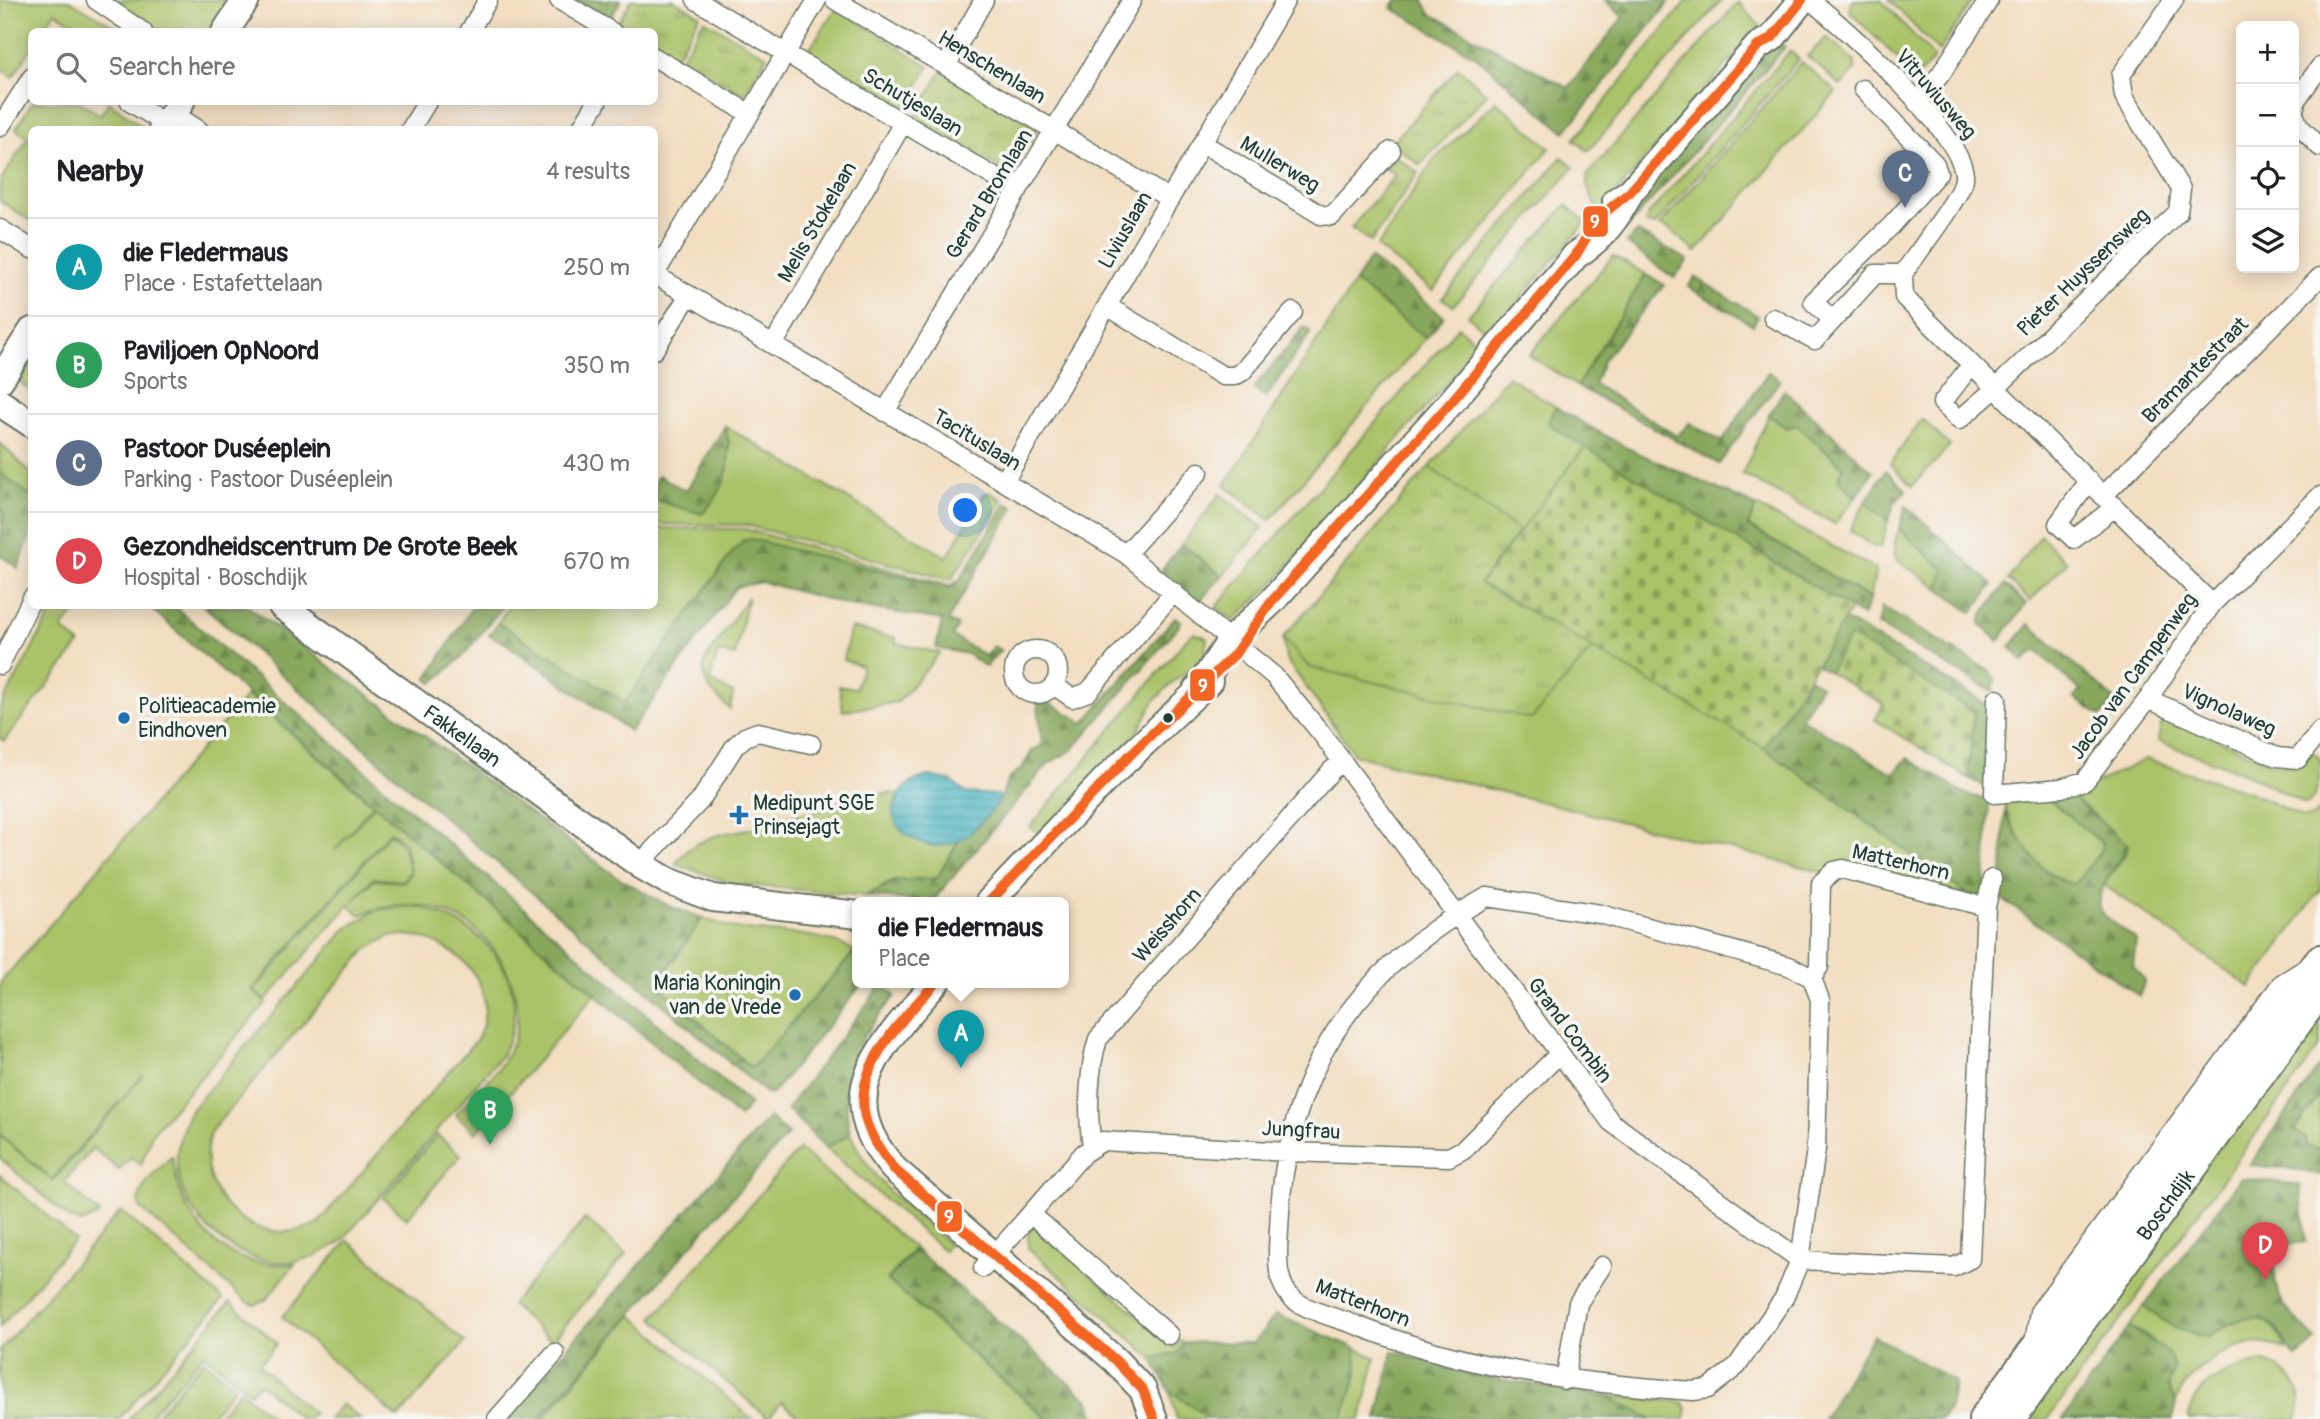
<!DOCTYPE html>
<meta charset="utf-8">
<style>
:root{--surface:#fff;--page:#f6f6f6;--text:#202124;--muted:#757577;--line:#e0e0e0;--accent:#b45309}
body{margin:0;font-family:Pangolin,sans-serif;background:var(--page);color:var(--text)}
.controls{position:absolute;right:21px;top:21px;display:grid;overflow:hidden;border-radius:10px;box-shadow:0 4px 18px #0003}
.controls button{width:63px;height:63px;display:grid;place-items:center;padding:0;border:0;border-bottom:2px solid var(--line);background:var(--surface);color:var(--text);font:35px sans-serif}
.you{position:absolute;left:966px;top:511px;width:24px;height:24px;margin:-18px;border:5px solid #fff;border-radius:50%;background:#1a73e8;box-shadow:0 0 0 10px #1a73e833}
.badge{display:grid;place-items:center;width:46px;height:46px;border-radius:50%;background:var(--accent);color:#fff;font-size:23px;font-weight:700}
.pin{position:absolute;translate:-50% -58px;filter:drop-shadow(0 2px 4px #0008)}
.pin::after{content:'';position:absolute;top:37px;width:24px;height:21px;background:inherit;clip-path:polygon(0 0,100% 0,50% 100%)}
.popup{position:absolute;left:852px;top:897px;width:217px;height:91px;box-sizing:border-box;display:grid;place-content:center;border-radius:10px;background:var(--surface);filter:drop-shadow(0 2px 5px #0005);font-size:23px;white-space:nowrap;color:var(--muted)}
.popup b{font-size:26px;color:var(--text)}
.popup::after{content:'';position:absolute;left:50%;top:100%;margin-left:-14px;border:14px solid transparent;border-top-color:var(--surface)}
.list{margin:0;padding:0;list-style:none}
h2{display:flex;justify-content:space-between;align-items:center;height:91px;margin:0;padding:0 28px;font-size:30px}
h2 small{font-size:23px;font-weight:400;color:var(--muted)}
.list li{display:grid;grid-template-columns:46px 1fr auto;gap:21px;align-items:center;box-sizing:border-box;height:98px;padding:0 28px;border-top:2px solid var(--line)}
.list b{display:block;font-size:26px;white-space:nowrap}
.list p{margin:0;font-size:23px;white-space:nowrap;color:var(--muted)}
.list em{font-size:23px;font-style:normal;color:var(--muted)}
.icon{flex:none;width:38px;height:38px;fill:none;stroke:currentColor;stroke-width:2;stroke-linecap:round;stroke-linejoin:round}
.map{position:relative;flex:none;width:2320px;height:1419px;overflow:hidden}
.search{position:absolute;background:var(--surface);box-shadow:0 4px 18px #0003;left:28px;top:28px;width:630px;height:77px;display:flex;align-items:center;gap:18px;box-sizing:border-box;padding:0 24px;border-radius:10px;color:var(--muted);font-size:26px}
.panel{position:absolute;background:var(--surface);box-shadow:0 4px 18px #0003;left:28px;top:126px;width:630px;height:483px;border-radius:10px}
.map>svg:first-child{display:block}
</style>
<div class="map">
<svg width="2320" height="1419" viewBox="0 0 2320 1419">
<defs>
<pattern id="forest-firs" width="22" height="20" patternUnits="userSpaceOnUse" patternTransform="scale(1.75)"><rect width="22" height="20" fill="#87a85c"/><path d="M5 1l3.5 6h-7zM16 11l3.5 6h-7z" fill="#6e8a4d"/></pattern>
<pattern id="cemetery-stones" width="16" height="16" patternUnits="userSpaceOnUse" patternTransform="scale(1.75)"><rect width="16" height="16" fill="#aac268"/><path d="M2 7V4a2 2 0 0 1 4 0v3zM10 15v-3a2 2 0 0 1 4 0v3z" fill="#8a9f56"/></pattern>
<pattern id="park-tufts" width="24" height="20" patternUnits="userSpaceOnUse" patternTransform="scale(1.75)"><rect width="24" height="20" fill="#aac268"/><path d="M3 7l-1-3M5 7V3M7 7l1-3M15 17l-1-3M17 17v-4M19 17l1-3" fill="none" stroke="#8a9f56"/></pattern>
<pattern id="water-rules" width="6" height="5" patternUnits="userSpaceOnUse" patternTransform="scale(1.75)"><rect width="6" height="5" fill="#43b1bf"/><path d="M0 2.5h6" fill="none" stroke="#37919c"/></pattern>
</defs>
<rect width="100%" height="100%" fill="#f6f6f2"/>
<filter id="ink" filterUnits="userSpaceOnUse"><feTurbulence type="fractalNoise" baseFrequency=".0143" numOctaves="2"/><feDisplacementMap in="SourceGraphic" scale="14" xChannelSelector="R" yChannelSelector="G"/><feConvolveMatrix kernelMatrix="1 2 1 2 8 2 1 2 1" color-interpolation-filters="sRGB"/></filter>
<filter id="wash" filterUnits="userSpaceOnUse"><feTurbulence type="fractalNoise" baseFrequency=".00686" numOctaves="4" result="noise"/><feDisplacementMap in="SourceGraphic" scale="28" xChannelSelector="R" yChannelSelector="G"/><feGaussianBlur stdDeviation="1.57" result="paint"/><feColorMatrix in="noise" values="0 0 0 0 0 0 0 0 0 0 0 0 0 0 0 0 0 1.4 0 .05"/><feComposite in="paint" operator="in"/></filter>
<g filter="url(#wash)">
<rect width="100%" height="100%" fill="#f3dec1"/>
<!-- grass -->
<path fill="#aac268" stroke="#64804e" stroke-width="2" fill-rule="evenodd" d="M1 0H69L122 31H86L55 12 42 31 32 32 31 49 13 77 0 69Z
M114 0H234L214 32 161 31Z
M1687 0H1722L1588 151 1574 140Z
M1854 0H1881L1935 58 1921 74 1911 72 1851 13 1850 5Z
M1889 0H1972V2L1939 52Z
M1738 2 1760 26 1600 212C1592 201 1585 187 1588 174Z
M835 11H841L929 66 904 111 811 61 809 49Z
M1827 37 1855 62V70L1841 86 1807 56Z
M1790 51 1799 59 1655 225 1646 223 1647 216Z
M1802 62 1836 92 1696 252 1669 229 1659 226Z
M1496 101 1550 148 1433 291 1377 247 1433 161Z
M32 102H80L100 115 109 102 146 129 32 130 31 221 0 201V181L28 138 16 129Z
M1562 157 1574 167 1453 306 1442 298Z
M1566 205 1586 222 1490 334 1468 316Z
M1613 256 1646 274 1577 386 1529 355Z
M1355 282 1426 338 1270 520 1225 485Z
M1458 327 1480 345 1280 576 1234 621 1216 607Z
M31 362V392L20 382Z
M1508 376 1556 407 1548 423 1585 447 1480 583 1757 743 1968 895 1822 872 1355 755 1286 659 1283 638Z
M1769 415 1786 428 1797 425 1844 468 1838 479 1856 497 1835 524 1742 474Z
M1922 419 1950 446 1912 486 1890 464Z
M725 426 947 557 984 494 989 492 1003 500 951 580 746 525 655 524 654 500 702 514 730 446Z
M0 443 31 473V496L0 473Z
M1220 494 1263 528 1222 576 1182 544Z
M1865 502 1888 521 1881 547H1874L1850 531Z
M1756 506 1876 569 1870 599 1747 525Z
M655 528 745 529 949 586 745 540 732 553 625 703 498 623 509 606H654Z
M1899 529 1944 569 1939 588 1895 559V541Z
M2040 535 2067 562 2030 601 2008 580Z
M748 597 735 656 718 652 710 681 733 693 730 709C715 695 698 682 705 660Z
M55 606H80L62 629 80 644 4 741 0 737V708Z
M851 628 896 638V643L940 653 898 702 843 711 839 686 856 688 862 666 843 660Z
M1194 633 1207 638 1204 659 1173 682 1154 701 1139 730 1041 834 1030 827 1188 637Z
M247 695 373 805 335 850 375 805 596 993 476 1133 456 1115C475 1092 506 1067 514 1039 520 1020 517 999 511 981 488 918 421 887 360 915L349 905 265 1001 254 990 390 833 402 844 410 872 402 881 373 878 352 902 374 880 404 882 411 873 404 842 390 831 252 990 266 1003 153 1132 141 1165 131 1157 119 1170 93 1148 64 1182 100 1214 82 1223 70 1219 0 1158V1136L53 1181 143 1075 52 1179 0 1134V983Z
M2167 717 2276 765H2297L2311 751 2320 758C2320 775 2320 799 2305 804L2251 776 2158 741 2161 725Z
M2146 759 2252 793 2304 818 2313 817 2320 810V890L2250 987 2104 885 2127 851 2071 795Z
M889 793 898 794 893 812 941 846 958 842 937 878 894 881 866 896 734 884 675 864C697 833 732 832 767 826L766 820 839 807V801Z
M2047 798 2103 844 2100 852 2076 883C2047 885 2004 829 2006 802Z
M415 906C485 921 539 984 502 1055L342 1241C328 1250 314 1258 297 1261 241 1271 179 1219 177 1162 176 1144 183 1127 191 1110L346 929 376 910ZM405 935C456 940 503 985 478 1038L319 1222C260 1256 188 1196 211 1131L366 950 390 936Z
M703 918C714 922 727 927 739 929 779 935 819 930 855 951L752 1068 657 984Z
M2320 1008V1046L2048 1419H2021Z
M2320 1095V1149L2306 1146 2294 1130Z
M850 1134C875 1186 906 1207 949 1244L944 1251 826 1148Z
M437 1135 461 1155 407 1218 383 1198Z
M799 1149 914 1248 887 1280 1047 1419H802L782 1402 768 1418 653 1318Z
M172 1156C181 1223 223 1271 295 1264L265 1301 254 1305 247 1302 141 1209C132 1189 159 1170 172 1156Z
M0 1175 75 1240 0 1327Z
M121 1211 223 1299 119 1419H0V1350Z
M585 1219 626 1254 552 1341 511 1305Z
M1033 1224 1175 1348 1179 1341 1184 1342 1179 1353 1152 1358 1028 1248V1231Z
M348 1240 465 1342 398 1418 282 1317Z
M230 1302 277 1343 259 1365 313 1413 308 1419H301L259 1383 250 1393 204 1354 147 1419H129Z
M2144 1306C2164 1323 2181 1332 2208 1337 2241 1314 2268 1305 2286 1349 2274 1345 2261 1342 2248 1344 2221 1349 2185 1376 2176 1402L2168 1388 2174 1366 2149 1337 2129 1327Z
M632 1315 752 1419H543Z
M1356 1348 1376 1358 1361 1419H1342L1357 1375Z
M204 1360 235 1387 208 1419H153Z
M2265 1362C2292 1372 2307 1390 2297 1419H2189C2189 1383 2236 1365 2265 1362Z
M240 1390 274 1419H215Z
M1169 1390 1207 1417 1210 1419H1177Z
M1607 1396 1682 1402 1687 1408 1685 1419H1652Z
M342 1404 360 1419H329Z"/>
<!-- forest -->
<path fill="url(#forest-firs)" stroke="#537248" stroke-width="2" d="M573 0H621L609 21Z
M1396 0H1424L1429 13 1568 88 1623 17 1605 0H1671L1565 132 1475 56 1391 8Z
M1776 39 1785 47 1627 228 1615 224Z
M1638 232 1688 260 1674 278 1626 243Z
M1370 258 1444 317 1426 338 1355 282Z
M1646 274 1664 285 1604 359 1594 384 1677 436 1690 423 1722 442 1768 372 1780 380 1719 464 1577 386Z
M1695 277 1758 316 1753 325 1688 287Z
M1304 327 1311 332 1266 397 1254 388Z
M1784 390 1873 472 1856 497 1838 479 1844 467 1797 425 1787 428 1769 415Z
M1556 407 1627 448 1756 506 1748 526 1870 599 1863 616 1557 430 1548 423Z
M725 426C734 460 728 489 702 514L655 500V480L659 476 686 491Z
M1886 470 1906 490 1895 503 1888 521 1865 502Z
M0 473 31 496V534L18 568 0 555 3 512 0 508Z
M1006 503 1014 507 948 620 958 626 952 636 986 656 993 646 1000 650 986 667 967 654 936 648 942 620 849 605 762 582 736 587 630 731 505 643 489 635 498 623 625 702 732 553 744 540 751 539 945 588 959 581Z
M1906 506 1993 585 1972 613 1939 588 1944 569 1899 529Z
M1182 544 1222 576 1196 606 1156 576Z
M2005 585 2026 604 1999 641 1980 624 1983 614Z
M148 606H174L750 1104 739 1117 396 824Z
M204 606H247L616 876 669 906 703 918 657 984 752 1068 855 951 858 982H864L772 1094 766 1093 404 783Z
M473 606H503L463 656 433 683 427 679Z
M1882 607 1989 671 1995 679 1993 692 1878 625Z
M1175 617 1181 621 1179 626 1072 750 1048 764 932 902 866 896 894 881 937 878 958 842 987 816 1000 800 1009 778 1022 768 1032 751 1042 745 1038 705 1047 701 1084 723Z
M1844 619 1975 697 1996 714 1991 784 1984 786 1968 778 1974 712 1850 637 1829 672 1817 665Z
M2029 624 2115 700 2101 716 2074 698 2080 690 2036 650 2023 661 2010 647Z
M1809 678 1821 685 1801 718 1894 774 1907 758 1966 794 1989 801 1984 899 1968 895 1764 748Z
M2071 795 2128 845 2102 888 2098 904 2104 915 2136 940 2133 966 2145 981 2139 996 2001 898 2005 811C2017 835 2044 886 2076 883L2100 852 2103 844 2047 798Z
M882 984 895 996C854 1044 838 1069 850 1134L826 1148 787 1109Z
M2320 1065V1095L2294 1130 2307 1139 2306 1146 2320 1149V1176L2300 1170 2250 1165Z
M769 1117 788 1134 540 1419H505Z
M2241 1178 2300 1185 2306 1242 2273 1246C2275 1302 2278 1301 2316 1340L2297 1358C2286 1349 2286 1341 2278 1331 2256 1306 2230 1322 2208 1337 2181 1332 2164 1323 2144 1306Z
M915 1249 1090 1401 1095 1419H1048L888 1280Z
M1276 1315 1356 1348 1357 1375 1342 1419H1210L1169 1390 1152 1358 1178 1353 1184 1342 1253 1343Z
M2129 1327 2168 1352 2174 1366 2168 1388 2176 1402 2173 1419H2063Z
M1873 1335 1955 1382 1950 1406 1941 1419H1823Z
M1393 1351 1472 1375 1607 1396 1652 1419H1377Z"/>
<!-- cemetery -->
<path fill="url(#cemetery-stones)" stroke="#64804e" stroke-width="2" d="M1585 447 1851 609 1764 748 1480 583Z
M1850 636 1974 712 1968 778 1875 720 1883 704 1829 672Z"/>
<!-- park -->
<path fill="url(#park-tufts)" stroke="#64804e" stroke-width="2" d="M631 0H674L700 15 676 57 655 45 654 32 632 31 618 23Z
M704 20 767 56 744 95 681 59Z
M1458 68 1487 94 1420 165 1392 143Z
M942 71 1038 128 1010 174 915 117Z
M1395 156 1418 173 1371 242 1351 228 1395 175 1384 167Z
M1429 467 1519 531 1480 583 1593 648 1532 719 1309 667 1283 638Z"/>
<!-- water -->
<path fill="url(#water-rules)" stroke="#31777a" stroke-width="2" d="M930 776 951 781 966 793 998 795 1000 800C980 826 953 860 916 840 903 834 895 827 893 812 899 791 907 780 930 776Z"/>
</g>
<g filter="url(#ink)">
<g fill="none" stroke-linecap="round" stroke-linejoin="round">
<!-- street casing -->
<g stroke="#697565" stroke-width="21">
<path id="street" d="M96 0 143 32
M559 0 612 32
M696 0 1018 191
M835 0 1170 199
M1810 0C1844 27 1969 138 1964 179 1962 195 1915 256 1903 274
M469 32 488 0
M654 57 750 114
M946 66 984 0
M130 102 166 124
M1917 103 1940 75 1989 0
M2294 111 2296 100 2320 67
M174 114 199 130
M2294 114 2299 126 2320 147
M0 127 32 77
M410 130 427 102
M580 130 597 102
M1202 143 1321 215 1332 216 1391 151
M0 229 32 249
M1903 274 1904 297 2212 604
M655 275 1126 554 1274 676 1321 733 1611 1122 1800 1260 1954 1267 1970 1259 1986 907 1992 879
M654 276 817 0
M1107 306 1223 376H1234L1242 372 1293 312
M1773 318 1815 340 1875 274H1903
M1833 320 1813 302 1892 225 1938 173 1935 164 1863 89
M773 345 903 123
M654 350 689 295
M1971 365 1942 403 1959 420 1995 389 2178 212 2181 189 2124 96 2121 75 2174 0
M885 412 1132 0
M2089 481 2058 524 2074 539 2115 507
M1004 482 1286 0
M2103 496 2320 277
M1126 554 1199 472
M1014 672a22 22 0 1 1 44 0a22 22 0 1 1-44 0Z
M0 665 32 598
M1055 686 1072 698 1088 692 1174 592
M1997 699 1994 794 2061 788 2085 781 2148 699 2212 604 2320 496
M2148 699 2277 757 2298 759 2320 731
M642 866 650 853 700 801 735 746 745 737 758 732 811 744
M1487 897 1600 914 1789 966 1812 978 1820 1000 1816 1149 1800 1260 1784 1298 1737 1366 1708 1389 1693 1391C1575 1383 1466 1369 1356 1325 1337 1318 1314 1313 1297 1302 1273 1286 1278 1253 1279 1229 1284 1075 1353 970 1487 897Z
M1812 978 1819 967 1821 883 1834 871 1843 869 1986 907
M1092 1146C1087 1114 1088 1070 1098 1039L1332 770 1342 762
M1031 1214 1169 1335
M983 1268 1084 1153 1103 1141 1287 1152 1449 1157 1464 1149 1558 1055
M2034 1344 2039 1312 2281 984 2305 969
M1565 1380 1578 1303 1602 1266
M497 1419 555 1353"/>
</g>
<!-- secondary casing -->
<g stroke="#697565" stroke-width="30">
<g id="secondary">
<path d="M225 32 246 0"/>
<path d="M162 130 181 102"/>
<path d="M1616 201 1630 192 1758 46 1772 38 1802 0"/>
<path d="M0 380 32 331"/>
<path d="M0 403 32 424"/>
<path id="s1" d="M282 606 642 866 668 881 713 898 858 915"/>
<path d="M1196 692 1231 640 1272 601 1452 401 1576 255C1600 240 1618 218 1630 192"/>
<path d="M989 902 1106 779 1209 681"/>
<path d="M936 982C885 1043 826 1093 894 1169L1115 1360 1143 1390 1154 1419"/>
</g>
</g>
<!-- primary casing -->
<g stroke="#697565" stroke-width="32">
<g id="primary">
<path d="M1983 1419 2320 959"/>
<path id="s2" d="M2011 1419 2320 992"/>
</g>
</g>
<!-- street -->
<use href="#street" stroke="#fff" stroke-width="18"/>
<!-- secondary -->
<use href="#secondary" stroke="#fff" stroke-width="26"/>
<!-- primary -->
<use href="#primary" stroke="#fff" stroke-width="28"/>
<!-- bus-1 casing -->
<g stroke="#f6f6f2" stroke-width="16">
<path id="bus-1" d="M989 902 1133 752 1234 655 1272 601 1452 401 1576 255 1597 219 1630 192 1758 46 1772 38 1802 0
M936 982C905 1018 853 1065 865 1117 870 1137 882 1153 894 1169L1115 1360 1143 1390 1154 1419"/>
</g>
<!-- bus-1 -->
<use href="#bus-1" stroke="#f26522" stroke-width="10"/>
</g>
</g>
<!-- markers -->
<g fill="#1f6fb2" stroke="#f6f6f2" stroke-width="2.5">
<circle cx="124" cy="718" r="7"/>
<path d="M735.5 804.5h7v7h7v7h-7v7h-7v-7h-7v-7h7z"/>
<circle cx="795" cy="995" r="7"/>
</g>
<circle fill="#1f3d34" stroke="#f6f6f2" stroke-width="2.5" cx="1168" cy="718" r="6"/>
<g text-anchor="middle" stroke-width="7" stroke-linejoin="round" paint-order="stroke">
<!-- street labels -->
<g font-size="21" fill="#1f3d34" stroke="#f6f6f2">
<text transform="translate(992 67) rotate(31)" y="7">Henschenlaan</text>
<text transform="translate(1936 94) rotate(49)" y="7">Vitruviusweg</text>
<text transform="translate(913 102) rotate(31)" y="7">Schutjeslaan</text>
<text transform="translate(1280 164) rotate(31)" y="7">Mullerweg</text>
<text transform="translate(989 194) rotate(-59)" y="7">Gerard Bromlaan</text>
<text transform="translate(817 222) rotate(-60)" y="7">Melis Stokelaan</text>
<text transform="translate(1125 230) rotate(-60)" y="7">Liviuslaan</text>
<text transform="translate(2083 272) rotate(-44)" y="7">Pieter Huyssensweg</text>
<text transform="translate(2195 370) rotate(-45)" y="7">Bramantestraat</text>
<text transform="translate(977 440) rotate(31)" y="7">Tacituslaan</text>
<text transform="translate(2133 676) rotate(-54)" y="7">Jacob van Campenweg</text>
<text transform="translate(2229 710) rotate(24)" y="7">Vignolaweg</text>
<text dy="7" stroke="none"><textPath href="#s1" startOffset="222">Fakkellaan</textPath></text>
<text transform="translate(1901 862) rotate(13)" y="7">Matterhorn</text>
<text transform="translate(1167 925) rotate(-49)" y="7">Weisshorn</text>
<text transform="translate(1570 1030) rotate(53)" y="7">Grand Combin</text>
<text transform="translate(1301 1130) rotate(3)" y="7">Jungfrau</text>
<text dy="7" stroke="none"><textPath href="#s2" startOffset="264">Boschdijk</textPath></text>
<text transform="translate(1363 1303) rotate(21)" y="7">Matterhorn</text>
</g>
<!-- poi labels -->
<g font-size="21" fill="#1f3d34" stroke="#f6f6f2" text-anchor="start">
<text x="138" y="713">Politieacademie<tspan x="138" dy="24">Eindhoven</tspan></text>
<text x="753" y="810">Medipunt SGE<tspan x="753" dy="24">Prinsejagt</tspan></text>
<text x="781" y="990" text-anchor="end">Maria Koningin<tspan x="781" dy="24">van de Vrede</tspan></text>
</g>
</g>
<g stroke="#f6f6f2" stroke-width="2.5">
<rect x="1582" y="205" width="27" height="33" rx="7" fill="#f26522"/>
<rect x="1189" y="668" width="27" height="34" rx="7" fill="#f26522"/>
<rect x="936" y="1200" width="27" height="33" rx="7" fill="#f26522"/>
</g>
<g font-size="19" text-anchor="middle" font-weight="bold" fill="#fff">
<text x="1595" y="228">9</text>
<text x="1203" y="692">9</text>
<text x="949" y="1223">9</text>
</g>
</svg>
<div class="controls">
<button>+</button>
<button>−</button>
<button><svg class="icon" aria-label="locate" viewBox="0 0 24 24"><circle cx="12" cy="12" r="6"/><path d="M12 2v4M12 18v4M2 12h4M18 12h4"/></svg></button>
<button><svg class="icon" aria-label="layers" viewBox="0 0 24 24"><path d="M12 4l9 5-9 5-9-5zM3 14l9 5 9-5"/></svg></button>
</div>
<div class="you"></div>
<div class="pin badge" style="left:961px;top:1068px;background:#0f9aa8">A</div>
<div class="popup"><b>die Fledermaus</b>Place</div>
<div class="pin badge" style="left:490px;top:1145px;background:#2e9e5b">B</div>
<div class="pin badge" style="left:1905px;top:208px;background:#5c6f8a">C</div>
<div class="pin badge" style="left:2265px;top:1280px;background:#e0444e">D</div>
<div class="search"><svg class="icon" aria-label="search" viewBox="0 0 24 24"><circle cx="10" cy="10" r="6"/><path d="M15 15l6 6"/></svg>Search here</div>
<section class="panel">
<h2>Nearby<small>4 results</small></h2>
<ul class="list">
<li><span class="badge" style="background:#0f9aa8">A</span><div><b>die Fledermaus</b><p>Place · Estafettelaan</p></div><em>250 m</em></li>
<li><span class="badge" style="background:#2e9e5b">B</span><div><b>Paviljoen OpNoord</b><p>Sports</p></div><em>350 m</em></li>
<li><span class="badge" style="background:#5c6f8a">C</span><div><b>Pastoor Duséeplein</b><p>Parking · Pastoor Duséeplein</p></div><em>430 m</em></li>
<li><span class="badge" style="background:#e0444e">D</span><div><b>Gezondheidscentrum De Grote Beek</b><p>Hospital · Boschdijk</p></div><em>670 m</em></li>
</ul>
</section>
</div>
